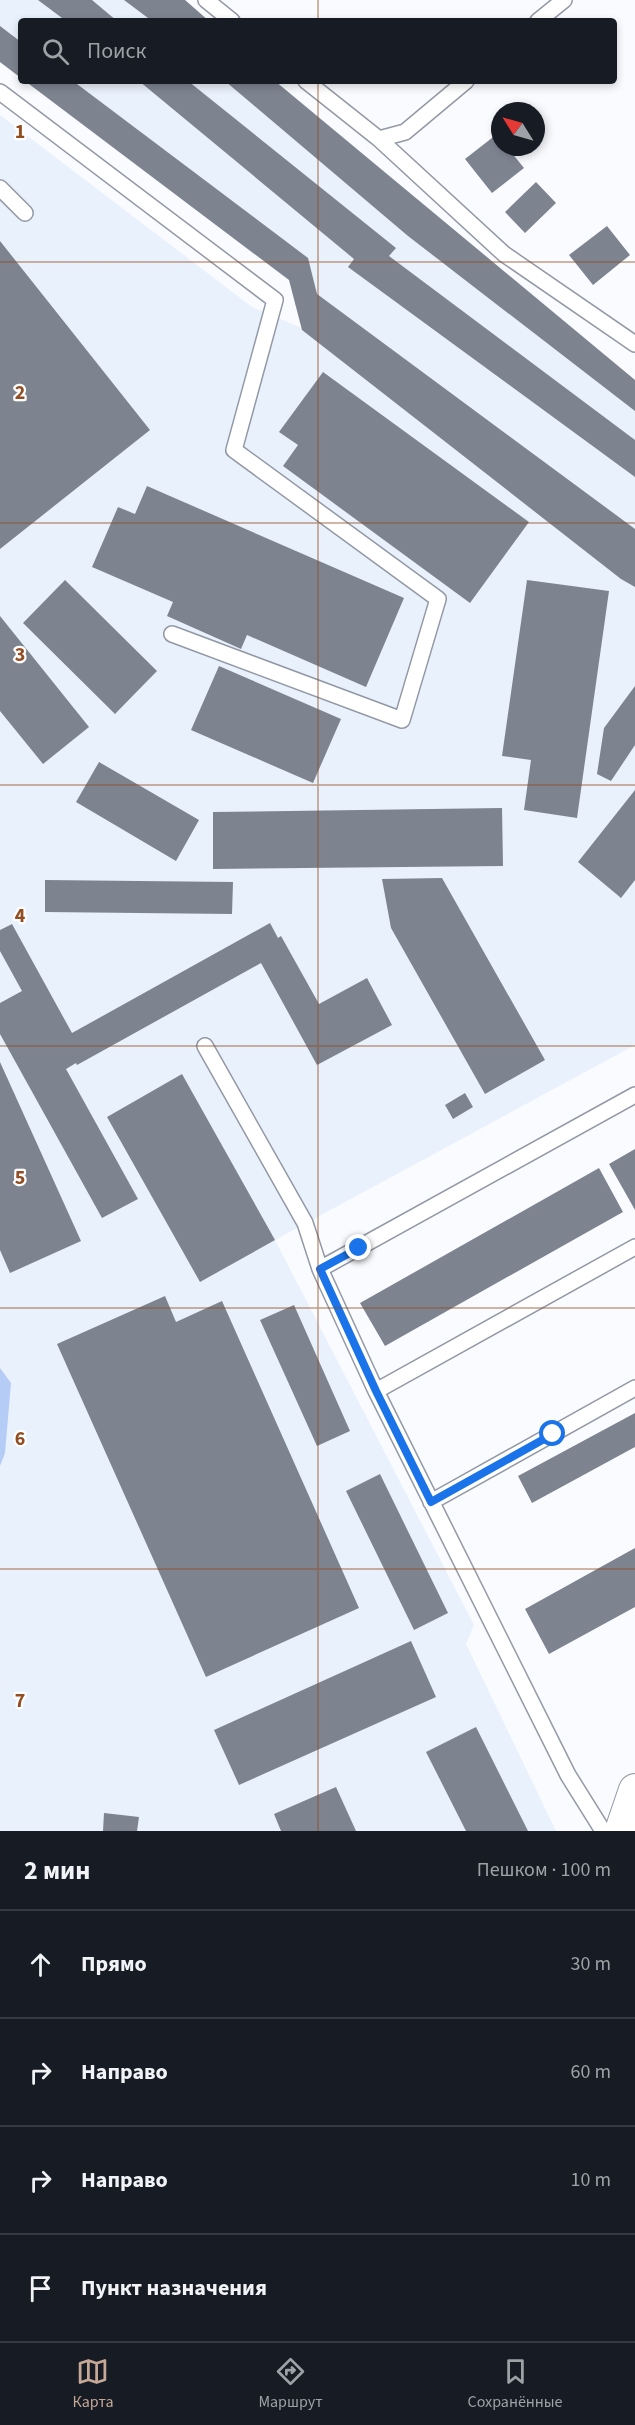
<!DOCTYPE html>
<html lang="ru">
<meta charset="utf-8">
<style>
:root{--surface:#171b24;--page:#242831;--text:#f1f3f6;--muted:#9ea1a6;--line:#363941;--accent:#c6a897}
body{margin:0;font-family:"Source Sans 3",sans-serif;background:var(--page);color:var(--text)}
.compass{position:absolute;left:491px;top:102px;width:54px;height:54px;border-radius:50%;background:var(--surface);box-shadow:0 3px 9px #0003;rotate:307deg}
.stop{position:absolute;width:18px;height:18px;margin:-14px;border:4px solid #1a73e8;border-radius:50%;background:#fff}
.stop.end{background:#1a73e8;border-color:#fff;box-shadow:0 2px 6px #0008}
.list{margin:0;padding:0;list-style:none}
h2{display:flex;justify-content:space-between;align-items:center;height:78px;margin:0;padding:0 24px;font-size:26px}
h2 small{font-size:20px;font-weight:400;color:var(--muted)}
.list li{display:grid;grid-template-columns:39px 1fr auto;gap:18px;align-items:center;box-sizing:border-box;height:108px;padding:0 24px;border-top:2px solid var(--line)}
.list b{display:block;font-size:22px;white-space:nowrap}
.list em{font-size:20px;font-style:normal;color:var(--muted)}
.icon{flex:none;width:33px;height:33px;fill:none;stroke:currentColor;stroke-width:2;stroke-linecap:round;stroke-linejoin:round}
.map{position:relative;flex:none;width:635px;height:1831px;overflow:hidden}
.search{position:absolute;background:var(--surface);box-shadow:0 3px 9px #0003;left:18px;right:18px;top:18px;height:66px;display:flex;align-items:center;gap:15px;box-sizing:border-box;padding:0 21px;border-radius:6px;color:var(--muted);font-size:22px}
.sheet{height:510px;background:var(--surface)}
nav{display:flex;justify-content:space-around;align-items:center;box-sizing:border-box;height:84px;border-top:2px solid var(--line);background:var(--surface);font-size:16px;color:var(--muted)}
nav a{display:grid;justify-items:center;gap:3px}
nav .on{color:var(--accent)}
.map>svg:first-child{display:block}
</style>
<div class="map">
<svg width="635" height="1831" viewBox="0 0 635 1831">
<rect width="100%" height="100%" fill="#fafbfe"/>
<!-- built -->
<path fill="#e9f1fc" d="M0 0H185L209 21H21V78L0 62Z
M25 81H275L635 380V1045L275 1240 474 1625 466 1644 556 1831H0V115L252 307 302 328 289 280Z"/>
<!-- green -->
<path fill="#b5cdf6" d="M0 1368 11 1383 5 1453 0 1466Z"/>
<!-- building -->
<path fill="#7d8490" d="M38 0H92L117 21H66Z
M124 0H185L209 21H152Z
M0 26 21 42V78L0 62Z
M25 81H73L308 258 317 294 635 529V587L621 579 302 330 289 280Z
M139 81H188L396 248 389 256 635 440V477L348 267 354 259Z
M225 81H275L635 380V411L408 236Z
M497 134 500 138V147H507L524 168 492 193 465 159Z
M536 182 556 203 525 233 505 212Z
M607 226 630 255 593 285 569 255Z
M0 241 150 430 0 549Z
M323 372 529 522 470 603 283 466 298 445 279 432Z
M147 486 404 598 366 687 247 635 241 649 167 616 173 602 92 567 118 507 135 514Z
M65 580 157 671 115 714 23 623Z
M527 580 609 591 577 818 524 810 531 760 502 756Z
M0 616 89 727 43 764 0 711Z
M219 666 341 719 313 783 191 730Z
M635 686V745L611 781 597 774 604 728Z
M99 762 199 820 176 861 76 802Z
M635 790V880L621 898 578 862Z
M502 808 503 866 213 869V812Z
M442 878 545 1060 485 1094 391 928 382 879Z
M45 880 233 882 232 914 45 912Z
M270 923 278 938 281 936 319 1004 367 978 392 1025 317 1065 261 963 77 1065 76 1063 66 1069 138 1199 102 1218 0 1034V1003L22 991 0 951V930L12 924 72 1033Z
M0 1062 81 1241 10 1273 0 1250Z
M182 1074 275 1240 200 1282 107 1117Z
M465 1093 473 1107 453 1119 445 1105Z
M635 1149V1210L609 1164Z
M599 1168 623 1212 385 1346 360 1303Z
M165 1296 176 1322 222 1301 359 1608 206 1677 57 1344Z
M294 1305 350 1431 317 1446 260 1320Z
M635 1413V1447L532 1503 518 1476Z
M380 1474 448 1613 414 1630 346 1491Z
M635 1548V1607L549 1654 525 1609Z
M411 1641 436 1697 239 1785 214 1730Z
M476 1727 528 1831H466L426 1752Z
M336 1787 356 1831H281L274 1814Z
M104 1813 139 1817 137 1831H103Z"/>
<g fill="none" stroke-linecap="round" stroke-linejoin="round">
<!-- service casing -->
<g stroke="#9299a5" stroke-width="18">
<path id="service" d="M206 0 232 21
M538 21 564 0
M306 81 379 139
M466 81 405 132 379 139 504 254 635 344
M0 92 275 300 234 450 438 599 402 720 172 634
M0 188 25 213
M205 1046 305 1223 320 1269 376 1391 568 1775 603 1831
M320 1269 635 1095
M376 1391 635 1247
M431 1502 635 1388"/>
</g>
<!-- minor casing -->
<g stroke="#9299a5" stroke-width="34">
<path id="minor" d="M621 1831 635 1790"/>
</g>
<!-- service -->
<use href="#service" stroke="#fff" stroke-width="15"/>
<!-- minor -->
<use href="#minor" stroke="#fff" stroke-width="32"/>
</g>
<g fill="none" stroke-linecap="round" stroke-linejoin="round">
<!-- route -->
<path stroke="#1a73e8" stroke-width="8" d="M359 1248 320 1269 376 1391 431 1502 553 1434"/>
</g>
<!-- grid -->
<path fill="none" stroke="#924d22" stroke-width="1.5" stroke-opacity="0.55" d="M318 0V21M318 81V1831M0 262H635M0 523H635M0 785H635M0 1046H635M0 1308H635M0 1569H635"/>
<g font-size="20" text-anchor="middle" font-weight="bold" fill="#924d22" stroke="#fff" stroke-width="4.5" stroke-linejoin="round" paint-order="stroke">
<text x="20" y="138">1</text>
<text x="20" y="399">2</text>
<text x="20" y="661">3</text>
<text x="20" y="922">4</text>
<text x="20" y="1184">5</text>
<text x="20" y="1445">6</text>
<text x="20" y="1707">7</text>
</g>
</svg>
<svg class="compass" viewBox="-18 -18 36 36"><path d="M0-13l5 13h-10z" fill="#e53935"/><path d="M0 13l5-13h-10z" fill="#9ea1a6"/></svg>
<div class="stop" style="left:553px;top:1434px"></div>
<div class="stop end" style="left:359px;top:1248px"></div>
<div class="search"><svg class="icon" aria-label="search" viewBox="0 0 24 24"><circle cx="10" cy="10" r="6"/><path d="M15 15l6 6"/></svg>Поиск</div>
</div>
<section class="sheet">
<h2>2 мин<small>Пешком · 100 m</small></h2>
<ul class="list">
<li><svg class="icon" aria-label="ahead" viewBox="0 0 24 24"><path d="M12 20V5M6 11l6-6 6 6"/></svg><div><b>Прямо</b></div><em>30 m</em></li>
<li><svg class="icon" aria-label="right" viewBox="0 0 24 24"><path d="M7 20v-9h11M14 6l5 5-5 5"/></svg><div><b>Направо</b></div><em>60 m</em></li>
<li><svg class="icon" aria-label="right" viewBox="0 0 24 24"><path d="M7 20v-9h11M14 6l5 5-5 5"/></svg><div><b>Направо</b></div><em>10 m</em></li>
<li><svg class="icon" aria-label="arrive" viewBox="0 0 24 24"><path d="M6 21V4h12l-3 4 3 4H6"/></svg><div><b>Пункт назначения</b></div></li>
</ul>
</section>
<nav>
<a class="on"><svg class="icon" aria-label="map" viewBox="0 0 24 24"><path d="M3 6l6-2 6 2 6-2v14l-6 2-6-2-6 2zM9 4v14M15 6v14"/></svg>Карта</a>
<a><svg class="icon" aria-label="directions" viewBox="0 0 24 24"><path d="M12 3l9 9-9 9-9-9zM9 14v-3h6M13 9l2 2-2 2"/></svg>Маршрут</a>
<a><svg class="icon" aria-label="saved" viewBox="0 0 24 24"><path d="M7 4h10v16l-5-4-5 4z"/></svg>Сохранённые</a>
</nav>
